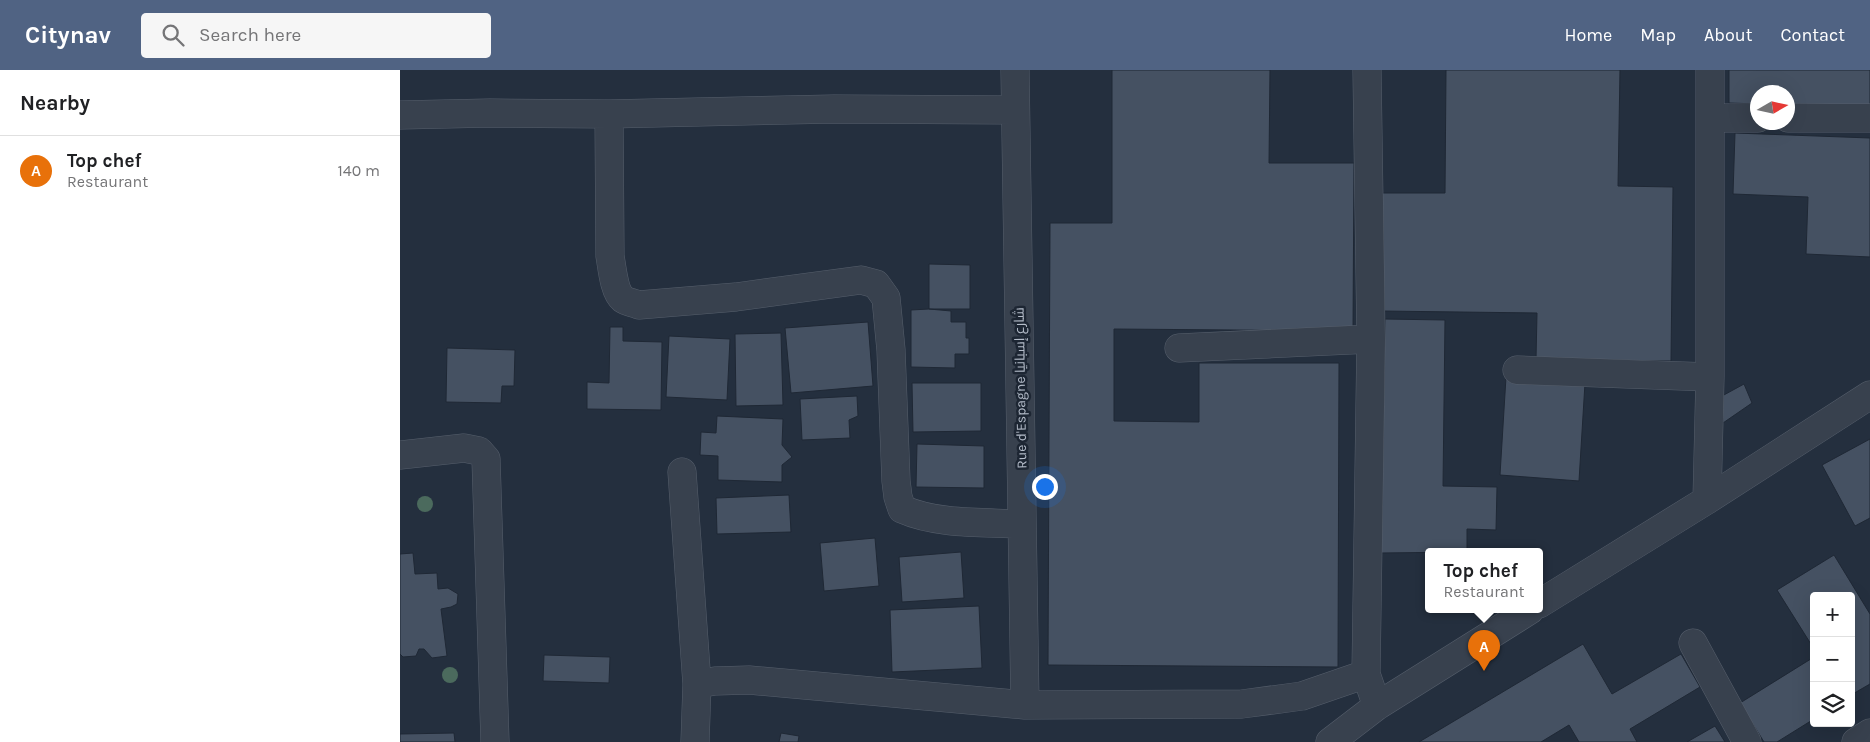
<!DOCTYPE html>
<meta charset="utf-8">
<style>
:root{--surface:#fff;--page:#f6f6f6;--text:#202124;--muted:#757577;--line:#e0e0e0;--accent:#506383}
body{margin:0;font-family:Karla,Cairo,sans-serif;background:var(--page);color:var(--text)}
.controls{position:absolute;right:15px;bottom:15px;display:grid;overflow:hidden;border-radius:5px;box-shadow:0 5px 20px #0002}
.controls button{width:45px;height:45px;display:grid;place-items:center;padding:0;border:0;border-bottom:1px solid var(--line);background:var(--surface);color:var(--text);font:25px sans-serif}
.compass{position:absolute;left:1350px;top:15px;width:45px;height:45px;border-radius:50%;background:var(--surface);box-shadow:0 5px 20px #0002;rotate:81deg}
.you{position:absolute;left:644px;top:416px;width:18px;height:18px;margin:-12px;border:4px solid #fff;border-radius:50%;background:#1a73e8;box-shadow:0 0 0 8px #1a73e833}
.badge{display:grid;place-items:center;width:32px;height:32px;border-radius:50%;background:var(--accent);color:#fff;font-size:16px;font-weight:700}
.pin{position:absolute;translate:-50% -41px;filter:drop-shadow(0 1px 2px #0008)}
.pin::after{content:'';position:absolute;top:26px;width:18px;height:15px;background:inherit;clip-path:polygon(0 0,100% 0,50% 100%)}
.popup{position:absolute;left:1025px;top:478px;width:118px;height:65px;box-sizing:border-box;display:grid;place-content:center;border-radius:5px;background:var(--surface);filter:drop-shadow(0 1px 4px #0005);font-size:16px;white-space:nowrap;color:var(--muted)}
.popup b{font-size:19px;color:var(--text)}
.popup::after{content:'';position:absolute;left:50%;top:100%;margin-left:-10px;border:10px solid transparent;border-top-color:var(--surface)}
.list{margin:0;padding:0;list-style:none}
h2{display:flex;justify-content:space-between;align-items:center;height:65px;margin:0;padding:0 20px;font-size:21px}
h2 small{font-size:16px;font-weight:400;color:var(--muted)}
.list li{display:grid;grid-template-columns:32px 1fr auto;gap:15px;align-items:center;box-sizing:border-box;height:70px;padding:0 20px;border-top:1px solid var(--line)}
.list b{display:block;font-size:19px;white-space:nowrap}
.list p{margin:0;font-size:16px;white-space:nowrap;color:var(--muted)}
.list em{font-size:16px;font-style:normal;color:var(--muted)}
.icon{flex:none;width:28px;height:28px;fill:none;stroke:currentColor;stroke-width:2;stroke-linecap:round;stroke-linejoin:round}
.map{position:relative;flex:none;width:1470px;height:672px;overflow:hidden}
header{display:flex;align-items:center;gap:30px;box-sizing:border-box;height:70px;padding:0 25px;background:var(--accent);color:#fff}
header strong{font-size:24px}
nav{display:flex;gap:28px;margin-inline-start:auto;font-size:18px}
.search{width:350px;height:45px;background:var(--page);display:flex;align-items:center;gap:12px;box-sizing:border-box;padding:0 18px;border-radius:5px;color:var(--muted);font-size:19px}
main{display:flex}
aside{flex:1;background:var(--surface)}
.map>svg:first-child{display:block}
</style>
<header>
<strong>Citynav</strong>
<div class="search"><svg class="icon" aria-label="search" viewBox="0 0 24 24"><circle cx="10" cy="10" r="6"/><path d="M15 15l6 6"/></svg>Search here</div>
<nav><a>Home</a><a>Map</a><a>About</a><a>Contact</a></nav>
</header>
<main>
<aside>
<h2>Nearby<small></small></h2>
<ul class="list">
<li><span class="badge" style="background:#e8710a">A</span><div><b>Top chef</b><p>Restaurant</p></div><em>140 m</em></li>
</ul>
</aside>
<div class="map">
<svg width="1470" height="672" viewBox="0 0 1470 672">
<rect width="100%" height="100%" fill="#242f3e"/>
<!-- building -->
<path fill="#455162" stroke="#1f2835" d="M712 0H870L869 93H954L953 261 714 259V351L799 352V293H939L938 597 648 595 650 153H712Z
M1046 0H1220L1218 116 1273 117 1271 291 1136 289 1137 243 981 241 982 123H1045Z
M1329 0H1470V35L1388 34V22H1358V34L1329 33Z
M1335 63 1470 68V187L1406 184 1408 127 1333 124Z
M529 194 570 195V239H529Z
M529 239 551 241V252H566V268H569V284H555V298L511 297V240Z
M985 249 1045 250 1043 416 1097 417 1096 460 1067 459V482L981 483Z
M468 252 473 316 391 323 385 258Z
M210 257H223V271L262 272 261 340 187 339V312L209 313Z
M381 263 383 335 336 336 335 264Z
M269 266 330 269 327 330 266 327Z
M47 278 115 280 114 316H102L101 333 46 332Z
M1106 307 1185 313 1179 411 1100 405Z
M512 313H581V361L513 362Z
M1344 314 1352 333 1323 353 1322 326Z
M457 326 458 346 449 350 450 368 402 370 400 329Z
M317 346 383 349 382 375 392 387 382 395V412L318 410V386L300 385 301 362 316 363Z
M1470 369V448L1455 456 1422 395Z
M517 374 584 376V418L516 417Z
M389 425 391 462 317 464 316 428Z
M475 468 479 516 424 521 420 473Z
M561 482 564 528 502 532 499 487Z
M13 483 15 504 37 503 38 519 48 518 58 524 57 534 51 537 41 539 47 586 32 588 24 579H19L16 586 3 587 0 584V484Z
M1434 485 1470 544V614L1451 625V526H1414V579L1377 520Z
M579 536 582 598 492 602 490 540Z
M1183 574 1212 624 1281 584 1300 617 1230 659 1237 672H1179L1169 655 1141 672H1019Z
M144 585 210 587 209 613 143 611Z
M1414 587V649L1377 672H1364L1340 633Z
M1315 656 1325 672H1287Z
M54 663 55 672H0V664Z
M381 663 399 666 398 672H379Z"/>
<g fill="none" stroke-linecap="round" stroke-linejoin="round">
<!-- minor casing -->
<g stroke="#565f6c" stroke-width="29">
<path id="minor" d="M615 0 625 635
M967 0 971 269 966 604 977 636
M209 44 210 186C212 197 214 222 223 229 227 232 234 233 239 235L336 227 461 210 476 214 486 228 491 280 496 411 498 427 502 439C538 455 584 452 622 454
M0 45 90 43 209 44 434 39 615 40
M1310 48H1358
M1388 48H1470
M779 278 971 269
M1117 300 1310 307
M0 385 64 378 79 381 86 389 95 672
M282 402 297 614
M1307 430 1310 307V0
M1139 534 1307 430 1470 325
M1293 573 1347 672
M295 672 297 614 315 611 349 610 625 635 842 634 902 626 966 604
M930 672 977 636 1130 540
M1456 672 1470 663"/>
</g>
<!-- minor -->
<use href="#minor" stroke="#38414e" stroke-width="28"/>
</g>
<!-- trees -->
<g fill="#4b6a5d">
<circle cx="25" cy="434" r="8"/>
<circle cx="50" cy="605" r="8"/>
</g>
<g text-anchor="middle" stroke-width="5" stroke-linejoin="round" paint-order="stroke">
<!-- street labels -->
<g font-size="14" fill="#b4bcc9" stroke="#1d2633">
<text transform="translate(620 318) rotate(-91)" y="5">Rue d'Espagne شارع إسبانيا</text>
</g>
</g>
</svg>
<div class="controls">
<button>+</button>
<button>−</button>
<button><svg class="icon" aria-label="layers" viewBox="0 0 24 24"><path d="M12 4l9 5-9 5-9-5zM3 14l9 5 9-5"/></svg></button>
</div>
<svg class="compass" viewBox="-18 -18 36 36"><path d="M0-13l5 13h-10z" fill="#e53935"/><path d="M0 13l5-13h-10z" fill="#757577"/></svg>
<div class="you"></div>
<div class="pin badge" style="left:1084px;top:601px;background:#e8710a">A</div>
<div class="popup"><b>Top chef</b>Restaurant</div>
</div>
</main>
